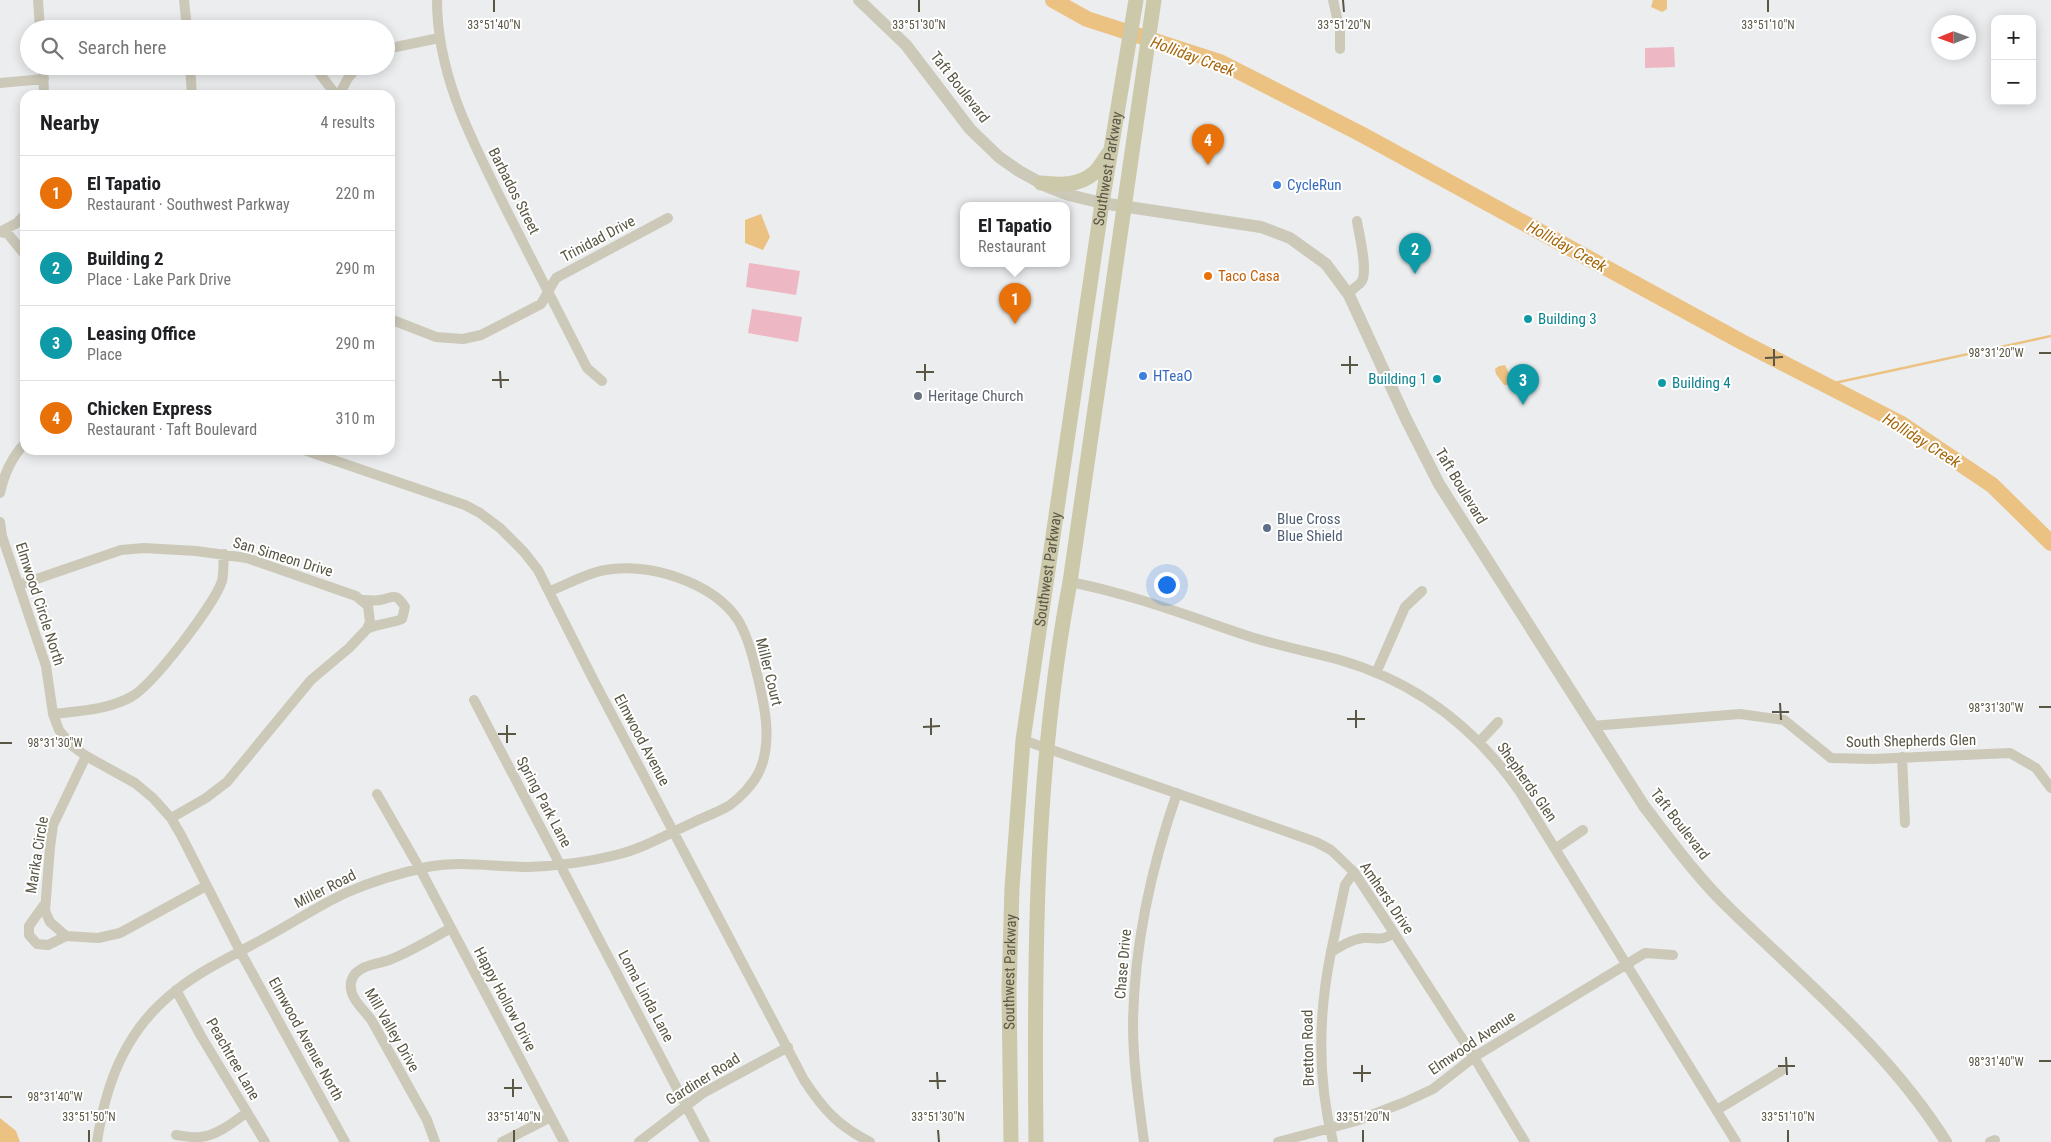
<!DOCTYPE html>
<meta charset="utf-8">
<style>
:root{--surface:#fff;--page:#f2f2f2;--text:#202124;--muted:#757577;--line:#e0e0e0;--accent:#0f766e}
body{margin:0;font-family:"Roboto Condensed",sans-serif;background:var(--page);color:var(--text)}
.controls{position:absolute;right:15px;top:15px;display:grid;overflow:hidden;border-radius:10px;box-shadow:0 2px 12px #0003}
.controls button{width:45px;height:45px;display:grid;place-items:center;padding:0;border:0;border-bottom:1px solid var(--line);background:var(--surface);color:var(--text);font:25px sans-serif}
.compass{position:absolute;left:1931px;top:15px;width:45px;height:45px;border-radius:50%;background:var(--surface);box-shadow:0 2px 12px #0003;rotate:269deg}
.you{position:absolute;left:1166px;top:584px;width:18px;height:18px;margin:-12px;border:4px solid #fff;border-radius:50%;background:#1a73e8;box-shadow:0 0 0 8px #1a73e833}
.badge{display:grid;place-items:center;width:32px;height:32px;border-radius:50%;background:var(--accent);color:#fff;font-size:16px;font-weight:700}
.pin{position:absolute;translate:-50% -41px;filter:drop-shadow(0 1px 2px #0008)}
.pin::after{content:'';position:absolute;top:26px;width:18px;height:15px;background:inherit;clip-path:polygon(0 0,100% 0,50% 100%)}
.popup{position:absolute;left:960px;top:202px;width:110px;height:65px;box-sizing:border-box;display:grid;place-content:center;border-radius:10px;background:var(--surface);filter:drop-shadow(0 1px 4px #0005);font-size:16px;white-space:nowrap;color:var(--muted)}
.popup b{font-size:19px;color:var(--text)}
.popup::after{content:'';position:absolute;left:50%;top:100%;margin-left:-10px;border:10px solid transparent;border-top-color:var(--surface)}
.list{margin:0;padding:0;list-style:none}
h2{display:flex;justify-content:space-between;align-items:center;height:65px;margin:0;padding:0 20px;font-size:21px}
h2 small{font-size:16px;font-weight:400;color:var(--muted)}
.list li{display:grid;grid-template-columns:32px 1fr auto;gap:15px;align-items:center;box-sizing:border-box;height:75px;padding:0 20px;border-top:1px solid var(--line)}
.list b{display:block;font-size:19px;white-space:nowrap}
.list p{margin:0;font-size:16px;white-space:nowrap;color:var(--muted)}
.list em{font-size:16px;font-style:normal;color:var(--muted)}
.icon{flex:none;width:28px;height:28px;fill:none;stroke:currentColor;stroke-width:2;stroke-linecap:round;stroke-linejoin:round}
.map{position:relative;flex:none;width:2051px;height:1142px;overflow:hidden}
.search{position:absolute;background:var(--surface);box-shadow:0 2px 12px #0003;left:20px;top:20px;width:375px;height:55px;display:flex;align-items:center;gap:12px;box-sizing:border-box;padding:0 18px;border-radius:28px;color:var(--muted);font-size:19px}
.panel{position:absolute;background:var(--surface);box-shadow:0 2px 12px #0003;left:20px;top:90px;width:375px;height:365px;border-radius:15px}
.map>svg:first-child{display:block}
</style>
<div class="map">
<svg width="2051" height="1142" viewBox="0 0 2051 1142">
<rect width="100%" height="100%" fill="#ebedee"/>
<!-- green -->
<path fill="#eeb7c4" d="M1674 47 1675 67 1645 68V48Z
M749 263 800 271 796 295 746 287Z
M752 309 802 317 798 342 748 333Z"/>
<!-- water -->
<path fill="#ecc283" d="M1653 0H1667V9L1662 12 1651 7Z
M761 214 770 237 763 250 745 243V220Z
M1505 365 1512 379 1507 385H1504L1496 374 1495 369 1499 366Z
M0 1118 16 1131 20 1142H0Z"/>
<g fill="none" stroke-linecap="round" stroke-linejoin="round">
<!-- stream -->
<path stroke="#ecc283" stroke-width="2.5" d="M1825 385 2051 336"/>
<!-- river -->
<path stroke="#ecc283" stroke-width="16" d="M1053 0 1087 19 1220 62 1361 134 1742 342 1900 423 1992 485 2051 543"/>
<!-- minor -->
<path stroke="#ccc9b9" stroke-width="10" d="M38 0 40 29
M184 0 187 29
M437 0C437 79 475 146 509 215 535 266 561 317 587 368L602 381
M1333 0 1340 31V49
M386 49 439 38
M43 66 44 95
M190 66 192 95
M321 66 320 74 336 95
M0 83 44 79
M339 95 348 78 358 66
M0 232 17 223 25 214
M1 232 8 234 25 255
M1349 295C1352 287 1358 287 1362 281 1368 269 1359 235 1357 221
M390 319 436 337 463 339 481 335 541 304 556 278 668 218
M304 450 465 505 480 513 500 528 524 552 538 570 593 679 804 1080C823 1109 838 1126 870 1142
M0 493C4 474 12 457 25 443
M0 522 2 536 46 666 53 714 59 730 71 745 86 756 135 783 153 798 171 818 181 835 240 951 345 1142
M1070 582C1132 594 1191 617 1251 637 1280 646 1310 652 1340 660 1416 682 1475 727 1520 792L1736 1142
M19 585 121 550 144 548 196 551 247 558 356 596 368 606 370 622 367 629 349 648 311 680 227 782 206 798 171 818
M363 600C369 600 375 601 380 600 395 597 395 592 405 607L402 619C390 624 379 623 367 629
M1376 673 1405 607 1422 591
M474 700 705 1142
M53 714C79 711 107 710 131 697 153 685 214 605 222 581 224 573 223 562 224 554
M1592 726 1740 714 1784 720 1831 758 1873 759 2010 753 2036 768 2051 788
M1023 740 1265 824 1316 842 1331 850 1354 872 1383 916 1474 1057 1525 1142
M1480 741 1498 722
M86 756 53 825 50 847 45 911 50 922 66 936 98 938 120 933 206 886
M1902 757 1905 823
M377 794 420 869 564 1142
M1555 849 1583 830
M44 905 29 926V935L37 944 48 945 66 936
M1331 952 1345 885 1354 872
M176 990 201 1036 265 1142
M1717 1110 1781 1071
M176 1135C184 1136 193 1138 200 1137 216 1136 234 1122 246 1113
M97 1142C106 1081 127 1027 178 989 206 967 239 953 270 935 296 921 321 904 348 892 373 881 400 873 427 867 461 860 494 867 528 867 556 866 588 862 616 855 642 849 668 834 692 823 704 817 719 812 730 805 740 798 752 785 758 774 774 743 764 702 756 670 752 653 747 635 738 620 713 582 648 562 605 570 587 573 568 584 550 591
M435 1142 427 1120 372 1021C365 1010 348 998 351 982 352 979 354 974 357 972 366 964 379 964 389 960 410 952 431 939 451 928
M502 1142 551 1117
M639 1142 703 1093 788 1047
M1144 1142C1139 1103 1133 1064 1133 1024 1134 945 1151 868 1177 793
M1278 1142 1356 1121 1405 1102 1433 1089 1474 1057 1645 953 1673 955
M1333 1142C1317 1078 1318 1016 1331 952 1341 946 1352 939 1364 938 1377 937 1381 942 1394 933
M1990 1142 1995 1140"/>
<!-- tertiary -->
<path stroke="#ccc9b9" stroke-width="12" d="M859 0 906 45 970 129 999 157 1019 171 1048 187 1069 195 1102 203 1261 227 1290 238 1326 264 1349 295 1406 419 1439 484 1644 806C1671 841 1697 877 1729 908 1805 982 1889 1051 1946 1142"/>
<!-- primary -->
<g stroke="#ccc8aa" stroke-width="15">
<path d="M1041 183C1059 185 1079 186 1094 173 1100 168 1104 159 1109 153"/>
<path id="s1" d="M1011 1142 1009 989 1012 888 1023 740 1102 203 1136 0"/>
<path d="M1036 1142C1034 954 1035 767 1070 582L1154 0"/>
</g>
</g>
<!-- ticks -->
<path fill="none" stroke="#595644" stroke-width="2" d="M494 0V12M919 0V12M1343 0 1344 12M1768 0V12M1774 349V366M2039 353H2051M1350 356V374M1765 358 1783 357M925 364V381M1341 365H1358M500 371 501 388M916 372H934M492 380H509M1780 703 1781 720M2039 707H2051M1356 710V728M1772 712H1789M931 718V735M1347 719H1365M507 725V743M923 727 940 726M498 734H516M0 743H12M1786 1057 1787 1075M2039 1061H2051M1362 1065V1082M1778 1066H1795M937 1072 938 1089M1353 1073H1371M513 1079V1097M929 1081H946M504 1088H522M0 1097H12M89 1130V1142M514 1130V1142M938 1130 939 1142M1363 1130V1142M1788 1130V1142"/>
<!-- markers -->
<g fill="#3f7fe0" stroke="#fff" stroke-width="2">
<circle cx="1277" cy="185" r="5"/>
<circle cx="1143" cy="376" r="5"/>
</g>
<circle fill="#e8710a" stroke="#fff" stroke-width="2" cx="1208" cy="276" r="5"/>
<g fill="#0f9aa8" stroke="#fff" stroke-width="2">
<circle cx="1528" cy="319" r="5"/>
<circle cx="1437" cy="379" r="5"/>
<circle cx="1662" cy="383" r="5"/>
</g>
<circle fill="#6b7280" stroke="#fff" stroke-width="2" cx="918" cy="396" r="5"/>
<circle fill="#5c6f8a" stroke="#fff" stroke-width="2" cx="1267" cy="528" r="5"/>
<g text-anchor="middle" stroke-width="4" stroke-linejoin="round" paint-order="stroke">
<!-- street labels -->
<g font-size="15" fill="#595644" stroke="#fff">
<text transform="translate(960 87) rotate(52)" y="5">Taft Boulevard</text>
<text dy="5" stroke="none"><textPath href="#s1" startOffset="980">Southwest Parkway</textPath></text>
<text transform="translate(514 191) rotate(63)" y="5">Barbados Street</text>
<text transform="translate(598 239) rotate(-28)" y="5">Trinidad Drive</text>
<text transform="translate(1461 486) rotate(59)" y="5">Taft Boulevard</text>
<text transform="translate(283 557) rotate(17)" y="5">San Simeon Drive</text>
<text dy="5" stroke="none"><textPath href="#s1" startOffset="575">Southwest Parkway</textPath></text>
<text transform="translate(40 604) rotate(72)" y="5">Elmwood Circle North</text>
<text transform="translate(769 672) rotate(76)" y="5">Miller Court</text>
<text transform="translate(642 740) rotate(62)" y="5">Elmwood Avenue</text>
<text transform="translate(1911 741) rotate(-1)" y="5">South Shepherds Glen</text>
<text transform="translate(1527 782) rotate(55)" y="5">Shepherds Glen</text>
<text transform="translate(544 802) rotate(62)" y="5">Spring Park Lane</text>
<text transform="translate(1680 824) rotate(52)" y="5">Taft Boulevard</text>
<text transform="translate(37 855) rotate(-81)" y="5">Marika Circle</text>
<text transform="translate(325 889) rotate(-27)" y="5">Miller Road</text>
<text transform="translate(1387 898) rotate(56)" y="5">Amherst Drive</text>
<text transform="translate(1123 964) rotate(-85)" y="5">Chase Drive</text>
<text dy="5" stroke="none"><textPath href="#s1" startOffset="170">Southwest Parkway</textPath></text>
<text transform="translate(646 996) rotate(62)" y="5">Loma Linda Lane</text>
<text transform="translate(505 999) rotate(62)" y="5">Happy Hollow Drive</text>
<text transform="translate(392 1030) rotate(60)" y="5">Mill Valley Drive</text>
<text transform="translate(306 1039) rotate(61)" y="5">Elmwood Avenue North</text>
<text transform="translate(1472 1043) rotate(-34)" y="5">Elmwood Avenue</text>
<text transform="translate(1308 1048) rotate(-91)" y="5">Bretton Road</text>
<text transform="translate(233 1059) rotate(60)" y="5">Peachtree Lane</text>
<text transform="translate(703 1079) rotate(-32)" y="5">Gardiner Road</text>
</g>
<!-- shop labels -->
<g font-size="15" fill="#366cbe" stroke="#fff" text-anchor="start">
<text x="1287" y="190">CycleRun</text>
<text x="1153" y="381">HTeaO</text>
</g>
<!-- food labels -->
<g font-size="15" fill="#c56008" stroke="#fff" text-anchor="start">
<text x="1218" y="281">Taco Casa</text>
</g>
<!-- culture labels -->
<g font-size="15" fill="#0d838f" stroke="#fff" text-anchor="start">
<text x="1538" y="324">Building 3</text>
<text x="1427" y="384" text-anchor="end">Building 1</text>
<text x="1672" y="388">Building 4</text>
</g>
<!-- worship labels -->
<g font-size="15" fill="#5b616d" stroke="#fff" text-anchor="start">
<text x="928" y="401">Heritage Church</text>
</g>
<!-- service labels -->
<g font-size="15" fill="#4e5e75" stroke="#fff" text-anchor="start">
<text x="1277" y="524">Blue Cross<tspan x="1277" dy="17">Blue Shield</tspan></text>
</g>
<!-- water labels -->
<g font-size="16" font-style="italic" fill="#a6670a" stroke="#fff">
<text transform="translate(1193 56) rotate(20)" y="6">Holliday Creek</text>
<text transform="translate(1567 246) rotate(29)" y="6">Holliday Creek</text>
<text transform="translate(1922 440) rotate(32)" y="6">Holliday Creek</text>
</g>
</g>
<g font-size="12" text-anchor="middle" fill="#595644" stroke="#fff" stroke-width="4" stroke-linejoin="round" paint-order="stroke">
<text x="494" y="29">33°51'40"N</text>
<text x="919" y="29">33°51'30"N</text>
<text x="1344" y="29">33°51'20"N</text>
<text x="1768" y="29">33°51'10"N</text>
<text x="1996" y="357">98°31'20"W</text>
<text x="1996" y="712">98°31'30"W</text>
<text x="55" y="747">98°31'30"W</text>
<text x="1996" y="1066">98°31'40"W</text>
<text x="55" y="1101">98°31'40"W</text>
<text x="89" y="1121">33°51'50"N</text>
<text x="514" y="1121">33°51'40"N</text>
<text x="938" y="1121">33°51'30"N</text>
<text x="1363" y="1121">33°51'20"N</text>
<text x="1788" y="1121">33°51'10"N</text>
</g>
</svg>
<div class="controls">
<button>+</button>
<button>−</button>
</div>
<svg class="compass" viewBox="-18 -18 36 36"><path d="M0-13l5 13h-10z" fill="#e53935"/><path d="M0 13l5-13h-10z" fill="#757577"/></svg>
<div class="you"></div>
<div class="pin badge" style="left:1015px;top:324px;background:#e8710a">1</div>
<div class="popup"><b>El Tapatio</b>Restaurant</div>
<div class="pin badge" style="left:1415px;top:274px;background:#0f9aa8">2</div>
<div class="pin badge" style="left:1523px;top:405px;background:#0f9aa8">3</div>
<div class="pin badge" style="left:1208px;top:165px;background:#e8710a">4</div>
<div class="search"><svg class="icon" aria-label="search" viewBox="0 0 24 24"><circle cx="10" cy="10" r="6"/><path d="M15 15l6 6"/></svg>Search here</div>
<section class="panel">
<h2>Nearby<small>4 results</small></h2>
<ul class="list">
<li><span class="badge" style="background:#e8710a">1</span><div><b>El Tapatio</b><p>Restaurant · Southwest Parkway</p></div><em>220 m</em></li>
<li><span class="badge" style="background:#0f9aa8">2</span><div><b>Building 2</b><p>Place · Lake Park Drive</p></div><em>290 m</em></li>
<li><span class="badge" style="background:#0f9aa8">3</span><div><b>Leasing Office</b><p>Place</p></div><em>290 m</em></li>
<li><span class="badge" style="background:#e8710a">4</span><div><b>Chicken Express</b><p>Restaurant · Taft Boulevard</p></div><em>310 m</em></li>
</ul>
</section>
</div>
